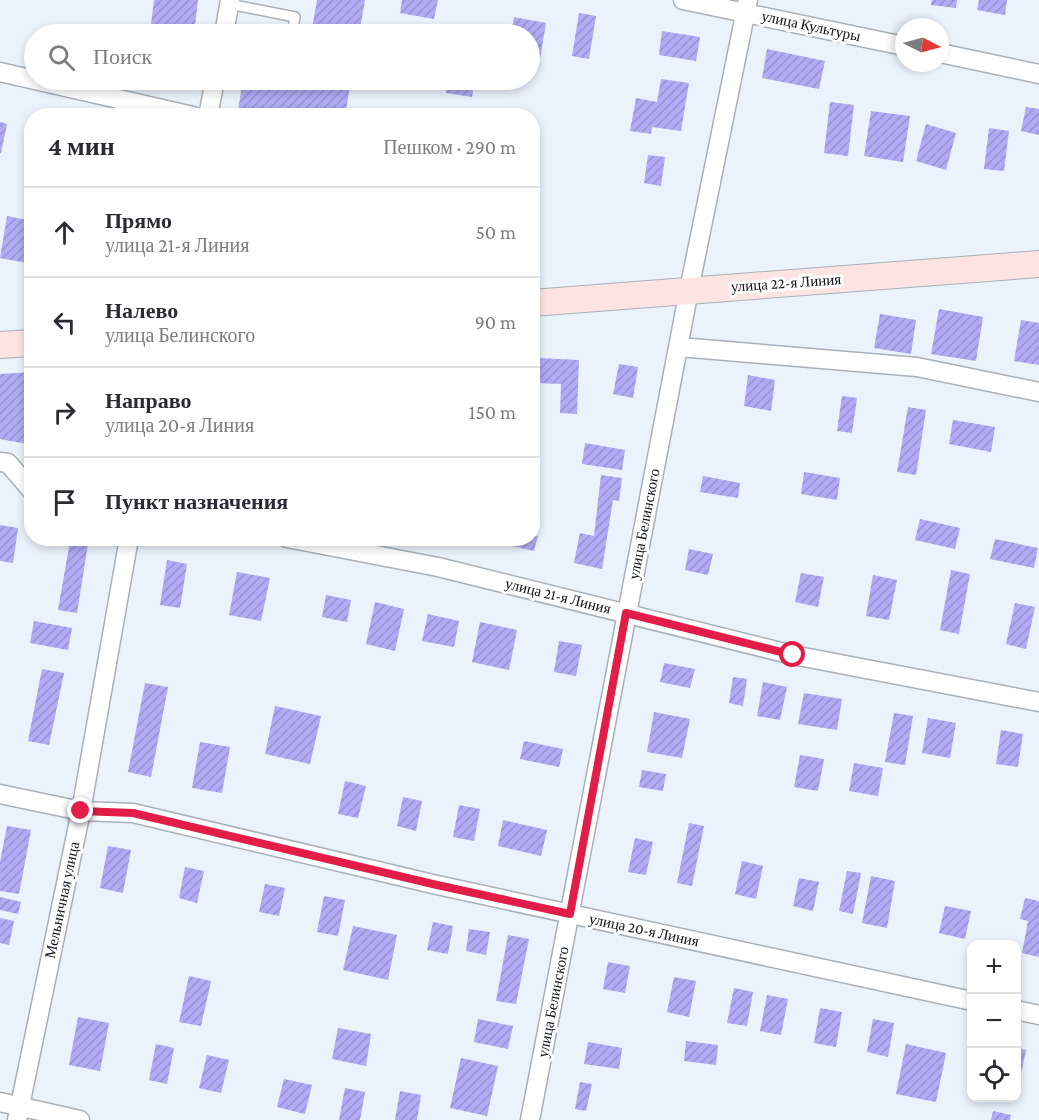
<!DOCTYPE html>
<html lang="ru">
<meta charset="utf-8">
<style>
:root{--surface:#fff;--page:#f2f2f3;--text:#2b2b33;--muted:#7c7c81;--line:#e1e1e2}
body{margin:0;font-family:"Crimson Pro",serif;background:var(--page);color:var(--text)}
.controls{position:absolute;right:18px;bottom:18px;display:grid;overflow:hidden;border-radius:12px;box-shadow:0 3px 9px #0003}
.controls button{width:54px;height:54px;display:grid;place-items:center;padding:0;border:0;border-bottom:2px solid var(--line);background:var(--surface);color:var(--text);font:30px sans-serif}
.compass{position:absolute;left:895px;top:18px;width:54px;height:54px;border-radius:50%;background:var(--surface);box-shadow:0 3px 9px #0003;rotate:96deg}
.stop{position:absolute;width:18px;height:18px;margin:-14px;border:4px solid #e11d48;border-radius:50%;background:#fff}
.stop.end{background:#e11d48;border-color:#fff;box-shadow:0 2px 6px #0008}
.list{margin:0;padding:0;list-style:none}
h2{display:flex;justify-content:space-between;align-items:center;height:78px;margin:0;padding:0 24px;font-size:26px}
h2 small{font-size:20px;font-weight:400;color:var(--muted)}
.list li{display:grid;grid-template-columns:39px 1fr auto;gap:18px;align-items:center;box-sizing:border-box;height:90px;padding:0 24px;border-top:2px solid var(--line)}
.list b{display:block;font-size:22px;white-space:nowrap}
.list p{margin:0;font-size:20px;white-space:nowrap;color:var(--muted)}
.list em{font-size:20px;font-style:normal;color:var(--muted)}
.icon{flex:none;width:33px;height:33px;fill:none;stroke:currentColor;stroke-width:2;stroke-linecap:round;stroke-linejoin:round}
.map{position:relative;flex:none;width:1039px;height:1120px;overflow:hidden}
.search{position:absolute;background:var(--surface);box-shadow:0 3px 9px #0003;left:24px;top:24px;width:516px;height:66px;display:flex;align-items:center;gap:15px;box-sizing:border-box;padding:0 21px;border-radius:33px;color:var(--muted);font-size:22px}
.panel{position:absolute;background:var(--surface);box-shadow:0 3px 9px #0003;left:24px;top:108px;width:516px;height:438px;border-radius:24px}
.map>svg:first-child{display:block}
</style>
<div class="map">
<svg width="1039" height="1120" viewBox="0 0 1039 1120">
<defs>
<pattern id="building-hatch" width="6" height="6" patternUnits="userSpaceOnUse" patternTransform="scale(1.5)"><rect width="6" height="6" fill="#b1aaf4"/><path d="M-1 1l2-2M0 6l6-6M5 7l2-2" fill="none" stroke="#9791d0"/></pattern>
</defs>
<rect width="100%" height="100%" fill="#eaf2fc"/>
<!-- building -->
<path fill="url(#building-hatch)" d="M154 0H198L195 26 180 24 178 34 150 32Z
M317 0H365L359 34H311Z
M402 0H438L434 19 400 13Z
M932 0H957L956 8 931 5Z
M979 0H1007L1005 15 977 10Z
M579 13 596 16 589 59 572 56Z
M514 17 546 23 540 59 530 57V34H511Z
M662 31 700 37 696 61 659 55Z
M767 49 825 61 819 89 762 78Z
M661 79 689 83 681 131 652 127 651 134 630 131 636 98 657 102Z
M243 80 303 81V80H351L345 116H237Z
M448 80H475L472 97 446 93Z
M830 102 854 105 848 156 824 153Z
M1026 107 1039 109V135L1021 131Z
M871 111 910 116 903 162 864 156Z
M0 122 7 124 1 153H0Z
M926 124 956 133 946 170 916 161Z
M989 128 1009 131 1004 171 984 169Z
M648 155 665 157 661 186 644 183Z
M7 216 32 221V239L27 263 0 258Z
M532 219H538L540 241 532 242Z
M939 309 983 317 976 361 931 354Z
M880 314 916 320 911 354 874 348Z
M1021 320 1039 323V365L1014 361Z
M538 358 579 360 577 414 560 413 561 384 537 383Z
M619 364 638 367 633 398 613 394Z
M32 372V415L27 444 0 439V374Z
M748 375 775 380 771 411 744 406Z
M842 396 857 398 852 433 837 431Z
M908 407 926 410 916 475 897 472Z
M953 420 995 427 991 452 949 444Z
M585 443 625 450 622 470 582 464Z
M804 472 840 478 837 500 801 494Z
M601 475 622 478 619 501 613 500 602 569 574 563 580 533 594 536Z
M703 476 740 483 738 498 700 492Z
M920 519 960 528 955 549 915 540Z
M0 525 18 528 13 563 0 561Z
M532 535 538 536 534 551 504 544 505 538H532Z
M995 539 1038 548 1034 568 990 559Z
M70 541 88 544 77 613 58 610Z
M689 549 713 554 708 575 685 570Z
M167 560 187 564 180 608 160 605Z
M951 570 970 574 959 634 940 630Z
M237 572 270 578 261 621 229 615Z
M801 573 824 577 818 607 795 602Z
M873 575 897 580 889 620 866 616Z
M326 595 351 600 347 622 322 617Z
M375 602 404 609 395 651 366 644Z
M1015 603 1035 607 1026 649 1006 644Z
M428 614 459 621 454 647 422 641Z
M34 621 72 628 68 650 30 643Z
M480 622 517 630 509 670 472 662Z
M559 641 582 645 576 676 554 672Z
M664 663 695 669 690 688 660 682Z
M42 669 64 673 49 745 28 741Z
M733 677 747 679 743 706 729 703Z
M763 682 787 687 780 720 757 716Z
M145 683 168 687 151 777 128 772Z
M804 693 842 699 837 730 798 724Z
M275 706 321 716 310 764 265 754Z
M654 712 690 719 682 758 647 752Z
M894 713 913 716 905 765 885 762Z
M928 718 956 723 950 758 922 753Z
M1001 730 1023 734 1018 767 996 764Z
M524 741 563 749 559 767 520 759Z
M200 742 230 747 222 793 192 788Z
M800 755 824 759 818 791 794 787Z
M854 763 883 768 878 796 849 791Z
M642 770 666 774 663 791 639 787Z
M345 781 366 786 358 818 338 814Z
M403 797 422 801 416 831 397 826Z
M459 805 480 809 474 841 453 837Z
M503 820 547 830 541 856 498 846Z
M689 823 704 826 692 886 677 883Z
M7 826 31 830 19 894 0 891V862Z
M635 838 653 842 646 875 628 872Z
M108 846 131 850 123 893 100 888Z
M742 861 763 866 756 899 735 894Z
M185 867 204 871 197 903 179 898Z
M847 871 861 873 853 914 839 911Z
M871 876 895 881 887 928 862 923Z
M799 878 819 882 813 911 793 906Z
M265 884 285 888 279 916 259 912Z
M324 896 345 900 338 936 317 932Z
M0 897 21 902 18 914 0 910Z
M1025 898 1039 901V957L1022 953 1028 921 1020 919Z
M945 906 971 911 965 939 939 933Z
M0 918 14 921 9 945 0 943Z
M433 922 453 926 448 954 427 950Z
M353 926 397 935 388 980 343 970Z
M469 929 490 932 486 955 466 951Z
M508 935 529 939 516 1004 496 1001Z
M608 962 630 966 625 993 603 989Z
M189 976 211 981 201 1026 179 1022Z
M674 977 696 981 689 1017 667 1012Z
M734 988 753 992 747 1026 727 1023Z
M767 995 788 999 781 1035 760 1031Z
M820 1008 842 1012 836 1047 814 1043Z
M78 1017 109 1023 100 1071 69 1065Z
M478 1019 513 1026 508 1049 474 1042Z
M873 1019 894 1023 888 1057 867 1052Z
M338 1028 371 1034 366 1066 332 1059Z
M686 1041 718 1045 716 1065 684 1061Z
M588 1042 622 1048 619 1069 584 1064Z
M156 1044 174 1048 167 1084 149 1080Z
M906 1044 946 1053 936 1102 896 1094Z
M1016 1048 1026 1050 1018 1088H1016Z
M207 1055 229 1060 221 1093 199 1088Z
M461 1058 498 1066 487 1116 450 1108Z
M284 1079 312 1085 305 1114 277 1107Z
M580 1082 592 1084 586 1111 575 1109Z
M345 1088 365 1092 360 1120H339Z
M400 1091 421 1095 417 1120H395Z
M993 1111 1011 1115 1010 1120H991Z"/>
<g fill="none" stroke-linecap="round" stroke-linejoin="round">
<!-- service casing -->
<g stroke="#a9b0ba" stroke-width="12">
<path id="service" d="M229 4 295 17 292 34"/>
</g>
<!-- minor casing -->
<g stroke="#a9b0ba" stroke-width="21">
<path id="minor" d="M683 0 904 46
M224 34 230 0
M940 53 1039 74
M0 72 193 116
M208 116 215 80
M679 347 917 367 1039 392
M0 462 8 463 32 491
M287 538 438 567 793 655 1039 702
M0 794 81 811 133 813 437 885 972 1001
M1016 1010 1039 1015
M0 1102 80 1120
M17 1120 81 811 129 538
M530 1120 689 290 748 0"/>
</g>
<!-- secondary casing -->
<g stroke="#a9b0ba" stroke-width="28">
<path id="secondary" d="M532 303 1039 264
M0 345 32 343"/>
</g>
<!-- service -->
<use href="#service" stroke="#fff" stroke-width="9"/>
<!-- minor -->
<use href="#minor" stroke="#fff" stroke-width="18"/>
<!-- secondary -->
<use href="#secondary" stroke="#fde4e2" stroke-width="26"/>
</g>
<g fill="none" stroke-linecap="round" stroke-linejoin="round">
<!-- route -->
<path stroke="#e11d48" stroke-width="8" d="M81 811 133 813 437 885 570 914 626 613 793 655"/>
</g>
<g text-anchor="middle" stroke-width="6" stroke-linejoin="round" paint-order="stroke">
<!-- street labels -->
<g font-size="15" fill="#0f1115" stroke="#fefefe">
<text transform="translate(811 26) rotate(12)" y="5">улица Культуры</text>
<text transform="translate(786 283) rotate(-4)" y="5">улица 22-я Линия</text>
<text transform="translate(644 524) rotate(-79)" y="5">улица Белинского</text>
<text transform="translate(558 596) rotate(14)" y="5">улица 21-я Линия</text>
<text transform="translate(62 900) rotate(-78)" y="5">Мельничная улица</text>
<text transform="translate(644 930) rotate(12)" y="5">улица 20-я Линия</text>
<text transform="translate(553 1002) rotate(-79)" y="5">улица Белинского</text>
</g>
</g>
</svg>
<div class="controls">
<button>+</button>
<button>−</button>
<button><svg class="icon" aria-label="locate" viewBox="0 0 24 24"><circle cx="12" cy="12" r="6"/><path d="M12 2v4M12 18v4M2 12h4M18 12h4"/></svg></button>
</div>
<svg class="compass" viewBox="-18 -18 36 36"><path d="M0-13l5 13h-10z" fill="#e53935"/><path d="M0 13l5-13h-10z" fill="#7c7c81"/></svg>
<div class="stop" style="left:793px;top:655px"></div>
<div class="stop end" style="left:81px;top:811px"></div>
<div class="search"><svg class="icon" aria-label="search" viewBox="0 0 24 24"><circle cx="10" cy="10" r="6"/><path d="M15 15l6 6"/></svg>Поиск</div>
<section class="panel">
<h2>4 мин<small>Пешком · 290 m</small></h2>
<ul class="list">
<li><svg class="icon" aria-label="ahead" viewBox="0 0 24 24"><path d="M12 20V5M6 11l6-6 6 6"/></svg><div><b>Прямо</b><p>улица 21-я Линия</p></div><em>50 m</em></li>
<li><svg class="icon" aria-label="left" viewBox="0 0 24 24"><path d="M17 20v-9H6M10 6l-5 5 5 5"/></svg><div><b>Налево</b><p>улица Белинского</p></div><em>90 m</em></li>
<li><svg class="icon" aria-label="right" viewBox="0 0 24 24"><path d="M7 20v-9h11M14 6l5 5-5 5"/></svg><div><b>Направо</b><p>улица 20-я Линия</p></div><em>150 m</em></li>
<li><svg class="icon" aria-label="arrive" viewBox="0 0 24 24"><path d="M6 21V4h12l-3 4 3 4H6"/></svg><div><b>Пункт назначения</b></div></li>
</ul>
</section>
</div>
